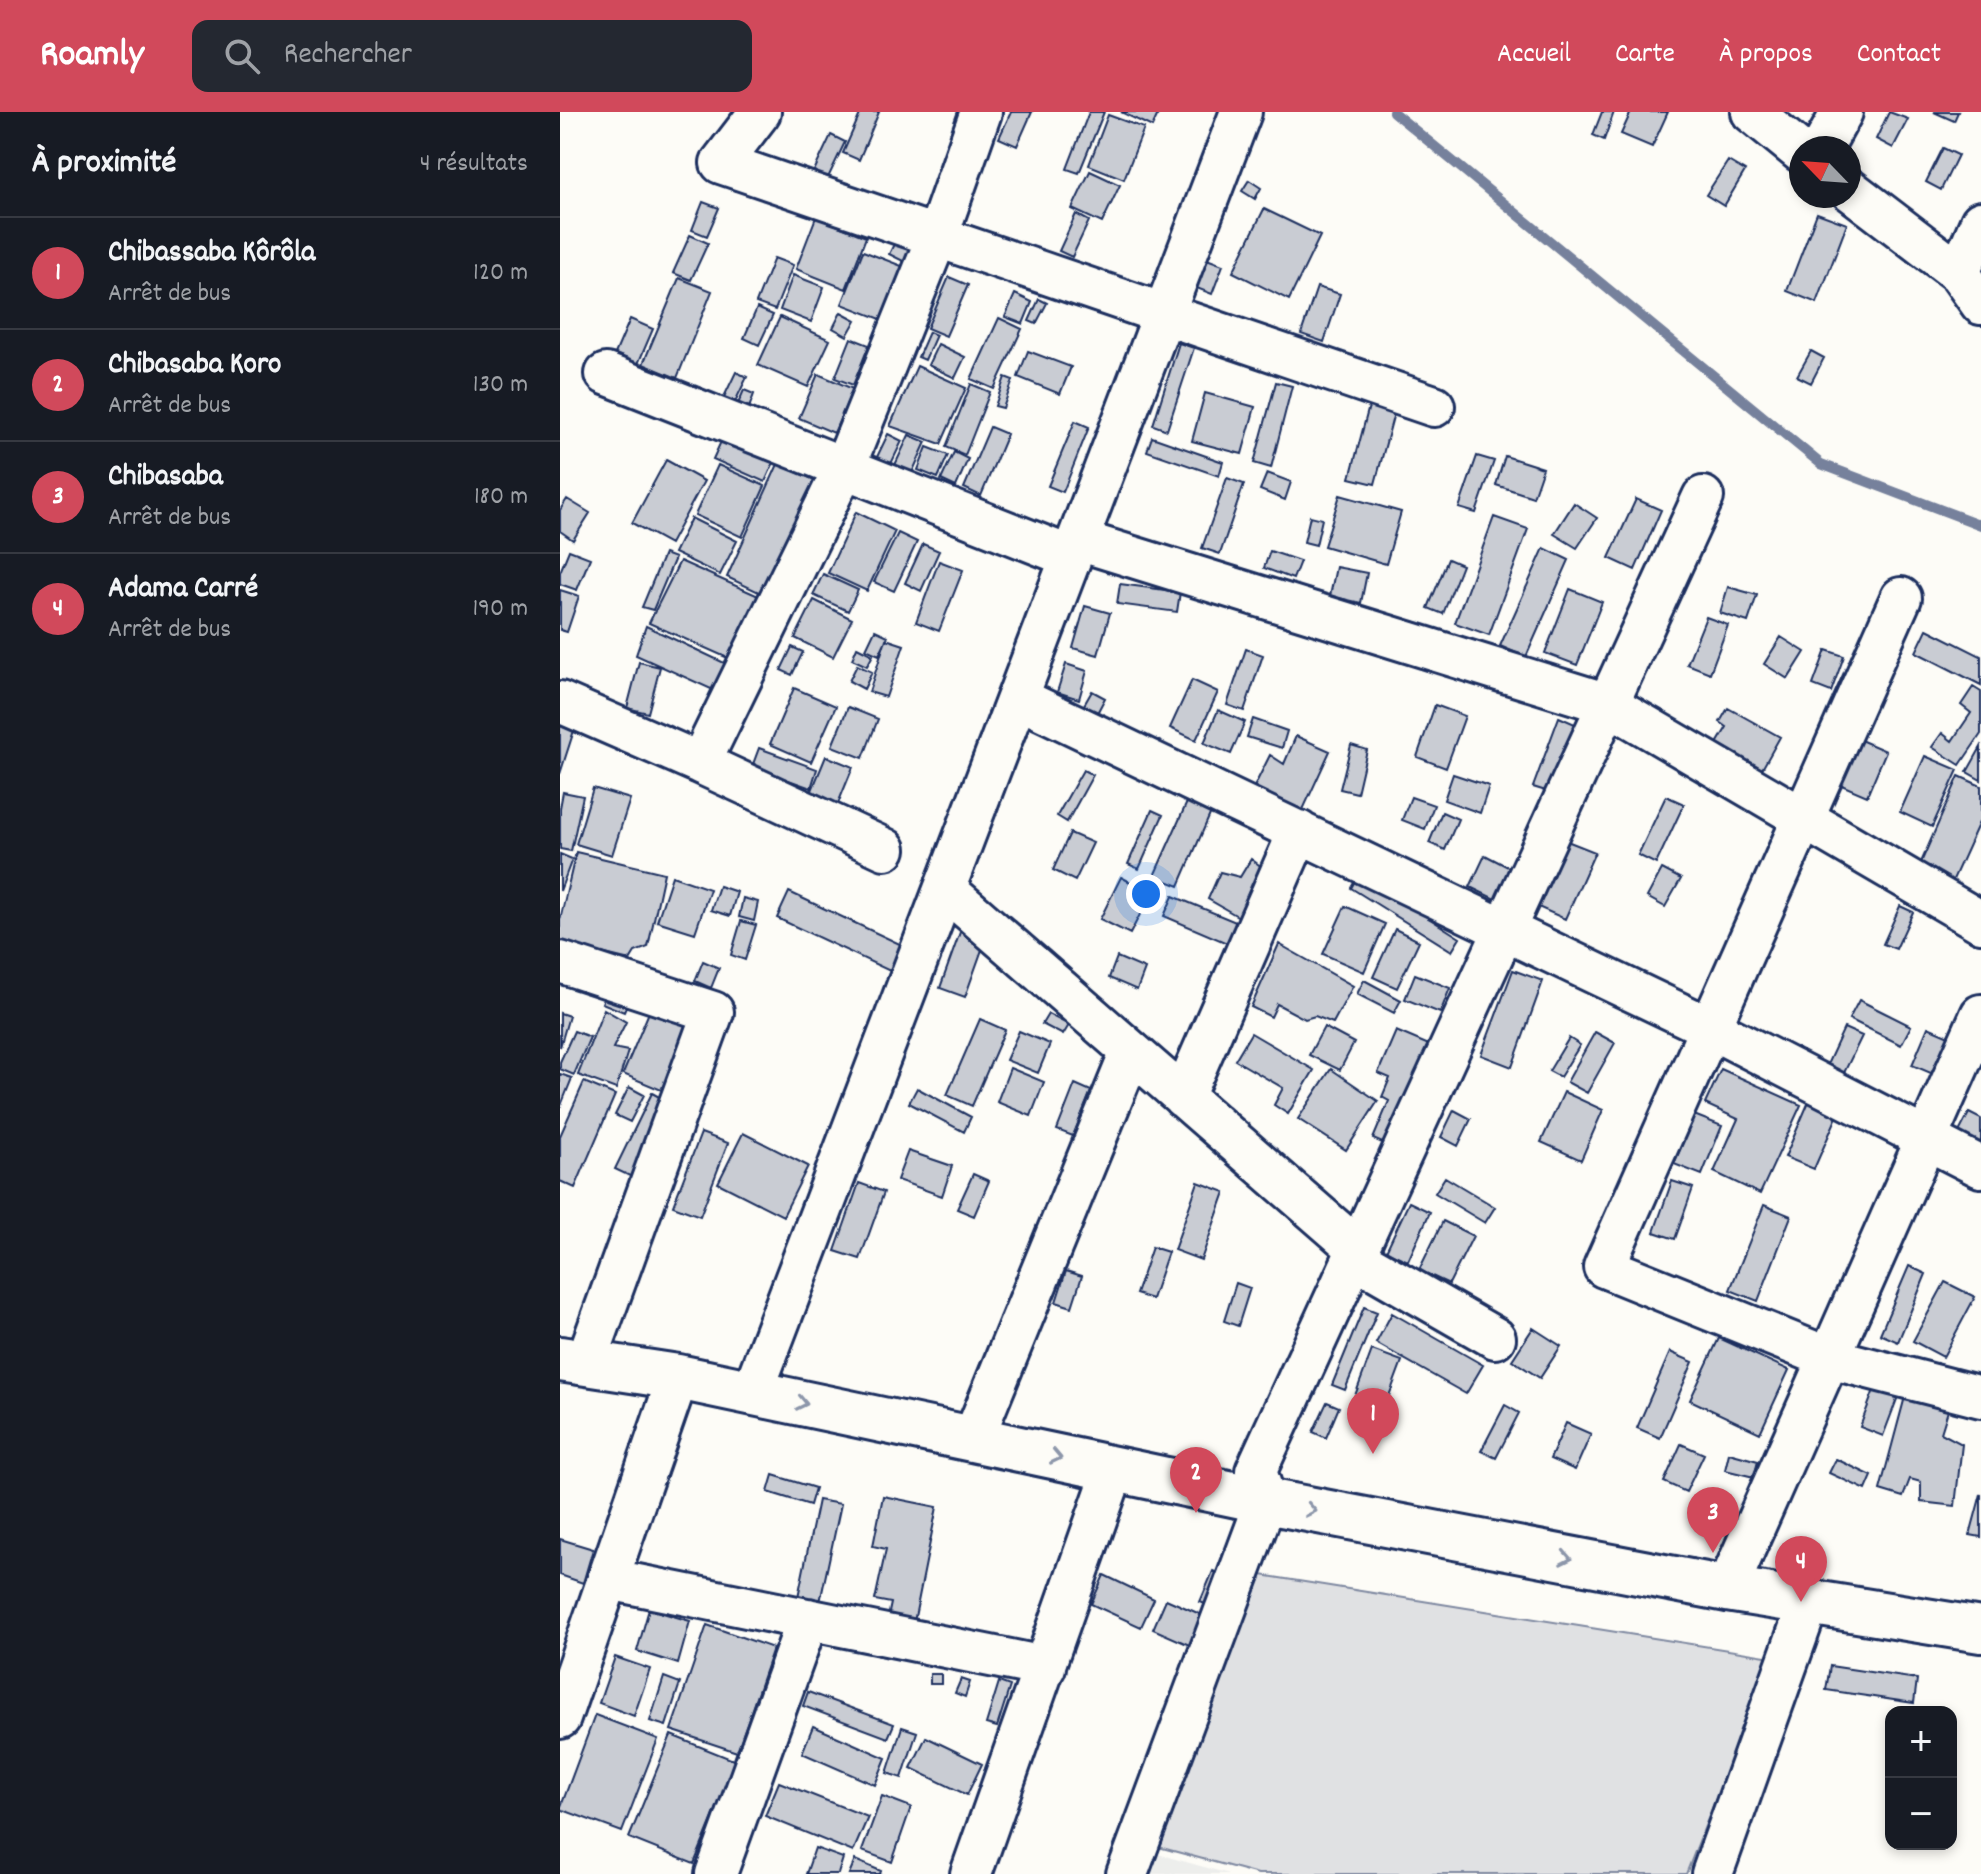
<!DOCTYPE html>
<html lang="fr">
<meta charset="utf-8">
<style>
:root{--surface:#171b24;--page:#242831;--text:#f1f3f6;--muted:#9ea1a6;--line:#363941;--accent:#d1495b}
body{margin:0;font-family:Dekko,sans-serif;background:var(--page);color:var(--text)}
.controls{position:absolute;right:24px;bottom:24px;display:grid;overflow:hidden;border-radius:16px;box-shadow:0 4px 12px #0003}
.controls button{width:72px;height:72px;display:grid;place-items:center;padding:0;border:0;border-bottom:2px solid var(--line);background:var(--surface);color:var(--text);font:40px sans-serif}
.compass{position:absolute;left:1229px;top:24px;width:72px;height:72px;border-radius:50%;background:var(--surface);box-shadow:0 4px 12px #0003;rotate:295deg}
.you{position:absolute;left:586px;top:782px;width:28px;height:28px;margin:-20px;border:6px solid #fff;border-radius:50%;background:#1a73e8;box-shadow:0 0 0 12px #1a73e833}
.badge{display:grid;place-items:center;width:52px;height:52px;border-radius:50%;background:var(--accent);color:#fff;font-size:26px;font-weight:700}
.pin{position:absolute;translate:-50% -66px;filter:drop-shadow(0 2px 4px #0008)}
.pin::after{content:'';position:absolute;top:42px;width:28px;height:24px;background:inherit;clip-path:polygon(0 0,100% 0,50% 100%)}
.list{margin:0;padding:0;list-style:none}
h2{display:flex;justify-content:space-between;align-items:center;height:104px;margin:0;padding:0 32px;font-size:34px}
h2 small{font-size:26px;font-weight:400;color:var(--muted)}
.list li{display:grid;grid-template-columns:52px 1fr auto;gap:24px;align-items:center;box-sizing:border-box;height:112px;padding:0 32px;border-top:2px solid var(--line)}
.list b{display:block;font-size:30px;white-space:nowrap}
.list p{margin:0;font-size:26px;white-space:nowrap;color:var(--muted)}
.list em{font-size:26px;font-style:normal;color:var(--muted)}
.icon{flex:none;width:44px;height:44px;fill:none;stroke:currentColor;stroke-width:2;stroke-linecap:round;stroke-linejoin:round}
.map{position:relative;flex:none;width:1421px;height:1762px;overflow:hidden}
header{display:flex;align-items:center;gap:48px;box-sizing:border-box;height:112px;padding:0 40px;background:var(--accent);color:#fff}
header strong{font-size:38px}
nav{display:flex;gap:44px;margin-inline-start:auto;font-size:28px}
.search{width:560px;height:72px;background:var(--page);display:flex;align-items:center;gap:20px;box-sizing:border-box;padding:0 28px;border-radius:16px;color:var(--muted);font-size:30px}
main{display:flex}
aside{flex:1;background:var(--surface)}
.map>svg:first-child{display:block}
</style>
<header>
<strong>Roamly</strong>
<div class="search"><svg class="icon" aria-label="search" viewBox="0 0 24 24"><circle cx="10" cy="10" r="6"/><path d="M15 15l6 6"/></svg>Rechercher</div>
<nav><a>Accueil</a><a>Carte</a><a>À propos</a><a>Contact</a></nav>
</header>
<main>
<aside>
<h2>À proximité<small>4 résultats</small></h2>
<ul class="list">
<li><span class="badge">1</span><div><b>Chibassaba Kôrôla</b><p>Arrêt de bus</p></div><em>120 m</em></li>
<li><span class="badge">2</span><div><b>Chibasaba Koro</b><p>Arrêt de bus</p></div><em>130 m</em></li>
<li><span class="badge">3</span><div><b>Chibasaba</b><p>Arrêt de bus</p></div><em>180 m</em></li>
<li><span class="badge">4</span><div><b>Adama Carré</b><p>Arrêt de bus</p></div><em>190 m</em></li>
</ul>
</aside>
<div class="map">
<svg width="1421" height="1762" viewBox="0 0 1421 1762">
<rect width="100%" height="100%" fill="#fdfcf7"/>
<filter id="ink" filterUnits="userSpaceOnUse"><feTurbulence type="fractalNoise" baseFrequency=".0125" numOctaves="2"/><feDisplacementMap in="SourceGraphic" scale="16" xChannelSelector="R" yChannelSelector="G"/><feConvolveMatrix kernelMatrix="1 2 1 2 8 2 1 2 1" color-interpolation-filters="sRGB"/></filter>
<g filter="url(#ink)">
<!-- built -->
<path fill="#edeeec" d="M594 1741 669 1762H586Z"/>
<!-- green -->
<path fill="#e0e1e3" stroke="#7e88a0" stroke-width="2" d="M701 1463 1212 1545 1126 1762H698L595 1734Z"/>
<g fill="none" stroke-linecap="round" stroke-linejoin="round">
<!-- stream -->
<path stroke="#76819c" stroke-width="10" d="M833 0 1261 352 1421 413"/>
</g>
<!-- building -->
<path fill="#c9ccd3" stroke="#1b2f5e" stroke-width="2" d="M301 0H319L299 48 283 41Z
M451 0H472L457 34 439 26Z
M529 0H544L519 61 507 57Z
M561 0H599L592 15Z
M1042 0H1054L1044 28 1033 23Z
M1071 0H1108L1092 35 1061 22Z
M1329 0 1348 7 1333 36 1316 27Z
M1374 0H1398L1394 9Z
M548 3 584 16 564 67 529 53Z
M271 23 285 30 267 68 253 61Z
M1383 36 1398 43 1381 78 1366 70Z
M1168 49 1185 59 1164 94 1146 83Z
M530 59 560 73 542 111 512 97Z
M689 68 701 76 695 87 682 79Z
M143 90 159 96 147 124 132 118Z
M704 97 760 124 729 188 673 160Z
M1257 101 1287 112 1257 191 1227 179Z
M516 102 529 109 512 145 499 139Z
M256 105 306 125 286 177 236 157Z
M339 122 358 131 347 151 329 142Z
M130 123 148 131 131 168 113 161Z
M303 139 352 158 331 211 282 192Z
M214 146 233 153 215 198 196 191Z
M644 146 663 153 652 182 634 175Z
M233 163 264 175 251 210 220 198Z
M389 165 408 173 386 224 367 216Z
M119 166 152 179 117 266 83 252Z
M757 175 780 182 764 230 741 222Z
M455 182 472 190 463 212 445 205Z
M479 187 487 191 476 212 469 209Z
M197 196 213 203 199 233 184 226Z
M281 200 296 208 287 224 273 216Z
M220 205 270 228 248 275 198 253Z
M439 206 462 217 434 277 411 267Z
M70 207 93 217 78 252 55 242Z
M369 220 376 223 365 248 358 245Z
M291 226 309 233 293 273 275 266Z
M619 231 634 236 607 318 593 313Z
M378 232 405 245 395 266 368 253Z
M468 239 511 255 500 282 458 265Z
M1251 239 1264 246 1251 271 1237 264Z
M357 254 406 276 381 332 330 314Z
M176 260 187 265 174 292 163 287Z
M258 262 293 277 274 321 239 306Z
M445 265 453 268 443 296 435 294Z
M716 270 732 274 711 356 694 351Z
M411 272 430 280 405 343 386 335Z
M184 278 194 282 189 296 178 292Z
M645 281 695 295 682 342 632 329Z
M809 294 834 301 815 372 790 366Z
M515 309 529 315 503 380 488 374Z
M430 315 447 322 421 384 404 376Z
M328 322 342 329 330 354 316 347Z
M349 323 366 330 352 361 335 353Z
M163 325 215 348 205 370 153 347Z
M592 325 663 350 659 364 587 339Z
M367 335 388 343 378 366 358 358Z
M394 340 408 347 396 375 381 368Z
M917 344 934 349 916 401 899 396Z
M945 344 983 356 973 385 936 373Z
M106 348 144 369 110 432 72 411Z
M218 352 257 369 205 483 167 465Z
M158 353 205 374 182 425 135 403Z
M707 361 731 370 725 388 700 378Z
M667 366 684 372 660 442 642 436Z
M780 383 841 400 826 452 764 434Z
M7 387 30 401 13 428 0 419V398Z
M1076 387 1101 398 1075 458 1049 446Z
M1014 391 1037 406 1017 436 994 422Z
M296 400 335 419 307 479 268 461Z
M750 404 762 407 756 433 744 430Z
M934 405 968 417 929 523 895 511Z
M131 406 177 429 160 463 114 441Z
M338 421 357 430 334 479 314 470Z
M363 432 379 439 361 479 345 471Z
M984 436 1009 448 966 545 940 534Z
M9 438 30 446 17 478 0 472V460Z
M710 439 740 449 733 467 704 456Z
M104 442 115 446 93 498 82 495Z
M888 447 902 453 883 502 868 496Z
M120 449 203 486 170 547 89 511Z
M379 449 403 458 379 519 356 510Z
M776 455 807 461 801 491 770 484Z
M263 462 298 478 288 499 253 483Z
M560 472 620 480 617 500 557 492Z
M1168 475 1197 483 1188 510 1160 501Z
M1010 477 1042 490 1017 553 985 541Z
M0 478 19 484 7 520 0 518Z
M254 488 292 507 273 545 235 526Z
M525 494 550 501 538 543 513 536Z
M1146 505 1168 513 1150 561 1127 552Z
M86 514 175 556 162 582 76 543Z
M1367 517 1421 544V573L1356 540Z
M315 518 328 524 319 543 306 537Z
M1221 525 1245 540 1228 567 1204 552Z
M326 527 344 533 326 585 309 580Z
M232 535 243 540 232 563 221 558Z
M297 535 313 543 307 554 292 547Z
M686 537 703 543 684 599 667 593Z
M1266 538 1284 544 1271 580 1253 573Z
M79 550 100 555 88 601 67 596Z
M506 552 527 559 519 587 497 580Z
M297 553 312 560 304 577 289 569Z
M632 568 658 580 636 628 610 616Z
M1413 575 1421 580V622L1400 653 1372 635 1382 621 1392 629 1411 601 1401 593Z
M234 576 276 594 251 650 210 632Z
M532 579 545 586 537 601 524 593Z
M875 593 905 604 886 656 857 645Z
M288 595 318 607 303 646 272 634Z
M1168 596 1220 625 1197 666 1152 640 1167 615 1160 610Z
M0 597 19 603 0 662Z
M658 598 685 610 671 642 644 631Z
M999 605 1015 612 989 680 973 675Z
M693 607 727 619 722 636 687 625Z
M736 624 770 639 742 700 693 677 710 643 724 652Z
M1298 627 1326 639 1307 684 1279 672Z
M791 633 807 638 797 681 780 677Z
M1421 635V668L1407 660Z
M199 636 257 657 251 676 192 655Z
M266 644 293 655 275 699 248 688Z
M1365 644 1398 658 1372 715 1340 700Z
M523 658 533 663 507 710 497 704Z
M893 662 929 674 920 701 884 688Z
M1399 664 1421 674V706L1392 770 1359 755Z
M33 676 70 687 52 743 16 732Z
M3 680 23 684 11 739 0 737V696Z
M1106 684 1124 692 1096 752 1078 743Z
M851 685 874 693 865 717 842 708Z
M628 688 652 698 619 774 594 764Z
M592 698 603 703 579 757 568 752Z
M882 700 898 707 885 738 869 731Z
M510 721 533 731 515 769 493 758Z
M1007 729 1035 740 1005 807 978 795Z
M16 740 104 761 88 835 75 840 70 848 0 831V808Z
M0 742 12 747 0 779Z
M925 743 954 758 939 789 910 775Z
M691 747 706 758 679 805 648 787 660 760 680 765Z
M1102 757 1121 767 1105 795 1087 785Z
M799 762 900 826 892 839 791 776Z
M112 764 150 777 135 821 97 809Z
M561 765 591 781 570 822 540 807Z
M159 774 177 780 170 804 151 798Z
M229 780 344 834 332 860 217 806Z
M613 784 683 813 674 834 604 804Z
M183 786 198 790 194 809 179 805Z
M785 794 825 812 804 860 763 842Z
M1340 794 1353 800 1336 837 1323 832Z
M181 809 196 813 185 848 171 843Z
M404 809 429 818 405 885 380 876Z
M835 817 859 829 837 876 813 865Z
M719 832 793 874 773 911 755 904 745 907 717 892 711 905 691 895Z
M557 845 585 857 577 878 549 866Z
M143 849 159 856 151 876 135 869Z
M953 858 983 869 952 955 921 943Z
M855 862 890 876 880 901 845 887Z
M804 868 841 888 834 901 797 882Z
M50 872 72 881 64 900 42 891Z
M1299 888 1351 914 1341 933 1289 907Z
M92 893 140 914 111 982 63 962Z
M44 897 66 910 53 936 68 939 56 977 18 963Z
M0 901 9 904 0 935Z
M488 902 509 913 503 923 482 912Z
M420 907 445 918 412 994 387 983Z
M764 915 794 931 780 958 749 943Z
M1368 915 1389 924 1373 962 1352 953Z
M1284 916 1302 924 1282 965 1265 957Z
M14 919 30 925 14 963 0 957V950Z
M459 919 490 932 478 961 446 948Z
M836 919 876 936 834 1036 813 1027 829 989 822 985 830 966 818 961Z
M1035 920 1055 931 1027 981 1007 970Z
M691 921 754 958 728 1002 714 993 723 976 675 948Z
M1009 926 1020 933 1000 965 989 959Z
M450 956 484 970 471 1004 437 990Z
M771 957 818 989 786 1038 738 1007Z
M1161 957 1241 993 1200 1082 1154 1060 1178 1007 1145 992Z
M0 962 12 966 0 996Z
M24 970 55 983 15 1076 0 1069V1024Z
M515 972 531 979 513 1024 497 1018Z
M69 975 84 983 70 1010 55 1003Z
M357 976 411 1005 404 1020 349 991Z
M1004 980 1043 998 1021 1048 981 1030Z
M92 981 112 992 76 1067 55 1057Z
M1250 987 1279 1000 1254 1057 1225 1045Z
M894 998 911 1007 898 1034 881 1025Z
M1409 1001 1421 1007V1039L1396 1026Z
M1134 1003 1162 1014 1142 1063 1114 1052Z
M141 1021 168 1031 140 1104 113 1094Z
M183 1021 248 1054 223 1104 158 1071Z
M348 1039 392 1054 382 1084 337 1068Z
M413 1062 429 1069 414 1104 397 1097Z
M885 1065 935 1095 925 1111 875 1081Z
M1112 1069 1133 1076 1115 1127 1094 1120Z
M638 1070 665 1080 641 1148 614 1138Z
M299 1071 324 1080 300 1147 275 1139Z
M849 1090 870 1100 848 1149 826 1139Z
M1204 1093 1231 1104 1198 1189 1170 1178Z
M883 1109 913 1124 889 1172 859 1158Z
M592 1135 608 1140 592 1187 576 1182Z
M1349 1154 1366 1162 1338 1230 1320 1222Z
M506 1159 522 1164 512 1195 496 1190Z
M1385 1170 1415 1185 1383 1245 1353 1229Z
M676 1171 690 1176 678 1214 664 1209Z
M804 1195 817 1200 785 1278 772 1273Z
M832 1201 923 1253 906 1282 816 1231Z
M973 1216 1001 1234 980 1266 952 1248Z
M1159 1226 1229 1258 1200 1321 1130 1288Z
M812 1238 842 1249 823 1300 793 1289Z
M1110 1240 1133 1250 1100 1326 1077 1316Z
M1317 1270 1340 1279 1323 1324 1300 1315Z
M1346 1281 1390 1292 1381 1321 1402 1332 1395 1394 1361 1390V1370L1350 1367 1343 1385 1320 1378Z
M767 1290 779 1295 766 1326 753 1320Z
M945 1293 959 1301 936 1346 921 1339Z
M1006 1311 1031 1322 1015 1358 990 1347Z
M1121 1332 1144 1342 1126 1380 1104 1370Z
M1169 1341 1198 1349 1194 1365 1165 1358Z
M1276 1347 1312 1364 1306 1378 1269 1361Z
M213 1363 255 1376 250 1393 208 1380Z
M1421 1382V1425L1410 1423Z
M323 1384 377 1395 353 1515 327 1510 331 1491 315 1488 326 1437 313 1434Z
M258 1388 281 1392 260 1490 238 1485Z
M0 1427 33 1437 23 1471 0 1463Z
M653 1459 667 1466 655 1496 640 1490Z
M544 1463 594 1487 581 1515 531 1492Z
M606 1487 649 1506 636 1536 593 1517Z
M89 1497 130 1509 118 1552 77 1539Z
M147 1513 213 1536 177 1640 111 1618Z
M55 1545 90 1557 74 1604 39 1591Z
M1270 1554 1357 1567 1354 1591 1266 1578Z
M370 1562H381V1572H370Z
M104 1565 120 1571 106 1614 90 1609Z
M401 1567 410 1570 405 1585 395 1581Z
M439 1570 450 1574 437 1615 426 1612Z
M248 1580 334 1612 328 1626 243 1594Z
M35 1603 98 1627 62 1720 0 1697Z
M253 1614 326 1646 315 1673 242 1641Z
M342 1615 357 1620 342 1666 327 1661Z
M111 1623 176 1649 134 1752 69 1726Z
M366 1625 422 1652 407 1683 351 1656Z
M219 1670 308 1705 293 1740 205 1704Z
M322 1684 351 1695 332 1750 302 1739Z
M255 1736 283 1746 278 1762H246Z
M295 1748 321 1759 320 1762H289Z"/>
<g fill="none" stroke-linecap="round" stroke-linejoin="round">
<!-- minor casing -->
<g stroke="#1b2f5e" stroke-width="46">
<path id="minor" d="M200 0 161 51 874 294
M1192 0 1241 40
M1262 36 1282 0
M1289 77 1399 161 1421 192
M1399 161 1421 110
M46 262 511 445
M518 428 1048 592 1421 810
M1341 486 1044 1155 1269 1246 1421 1285
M458 586 1150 916 1421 1055
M0 590 140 651 325 737
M140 651 284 356 377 125 421 0
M385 777 798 1137
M0 850 153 900 26 1250
M623 985 739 719
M794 1145 935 1226
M192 1281 681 0
M413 1327 571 940
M48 1467 485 1555
M1167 1477 1421 903
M0 1606 118 1265
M156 1762 248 1507
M411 1762 554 1357
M567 1762 706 1389 696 1359 1143 385
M1152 1762 1249 1490"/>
</g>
<!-- secondary casing -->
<g stroke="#1b2f5e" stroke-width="50">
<path id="secondary" d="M0 1247 118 1265 706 1389 1167 1477 1421 1518"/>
</g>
<!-- minor -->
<use href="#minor" stroke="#fdfcf7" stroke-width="40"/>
<!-- secondary -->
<use href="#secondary" stroke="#fdfcf7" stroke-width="44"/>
</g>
<!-- one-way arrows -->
<defs><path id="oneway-chevron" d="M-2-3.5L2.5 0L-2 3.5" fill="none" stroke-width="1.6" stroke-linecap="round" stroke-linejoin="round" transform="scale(2)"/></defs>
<g stroke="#8c96aa">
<use href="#oneway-chevron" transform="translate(242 1291) rotate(12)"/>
<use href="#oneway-chevron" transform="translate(496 1345) rotate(12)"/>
<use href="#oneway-chevron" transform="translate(751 1398) rotate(11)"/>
<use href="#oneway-chevron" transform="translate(1006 1446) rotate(11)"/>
</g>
</g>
</svg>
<div class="controls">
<button>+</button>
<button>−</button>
</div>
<svg class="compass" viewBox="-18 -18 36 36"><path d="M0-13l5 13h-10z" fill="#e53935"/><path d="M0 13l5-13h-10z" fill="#9ea1a6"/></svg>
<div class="you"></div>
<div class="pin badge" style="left:813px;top:1342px">1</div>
<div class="pin badge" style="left:636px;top:1401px">2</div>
<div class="pin badge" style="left:1153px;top:1441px">3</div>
<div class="pin badge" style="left:1241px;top:1490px">4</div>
</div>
</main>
